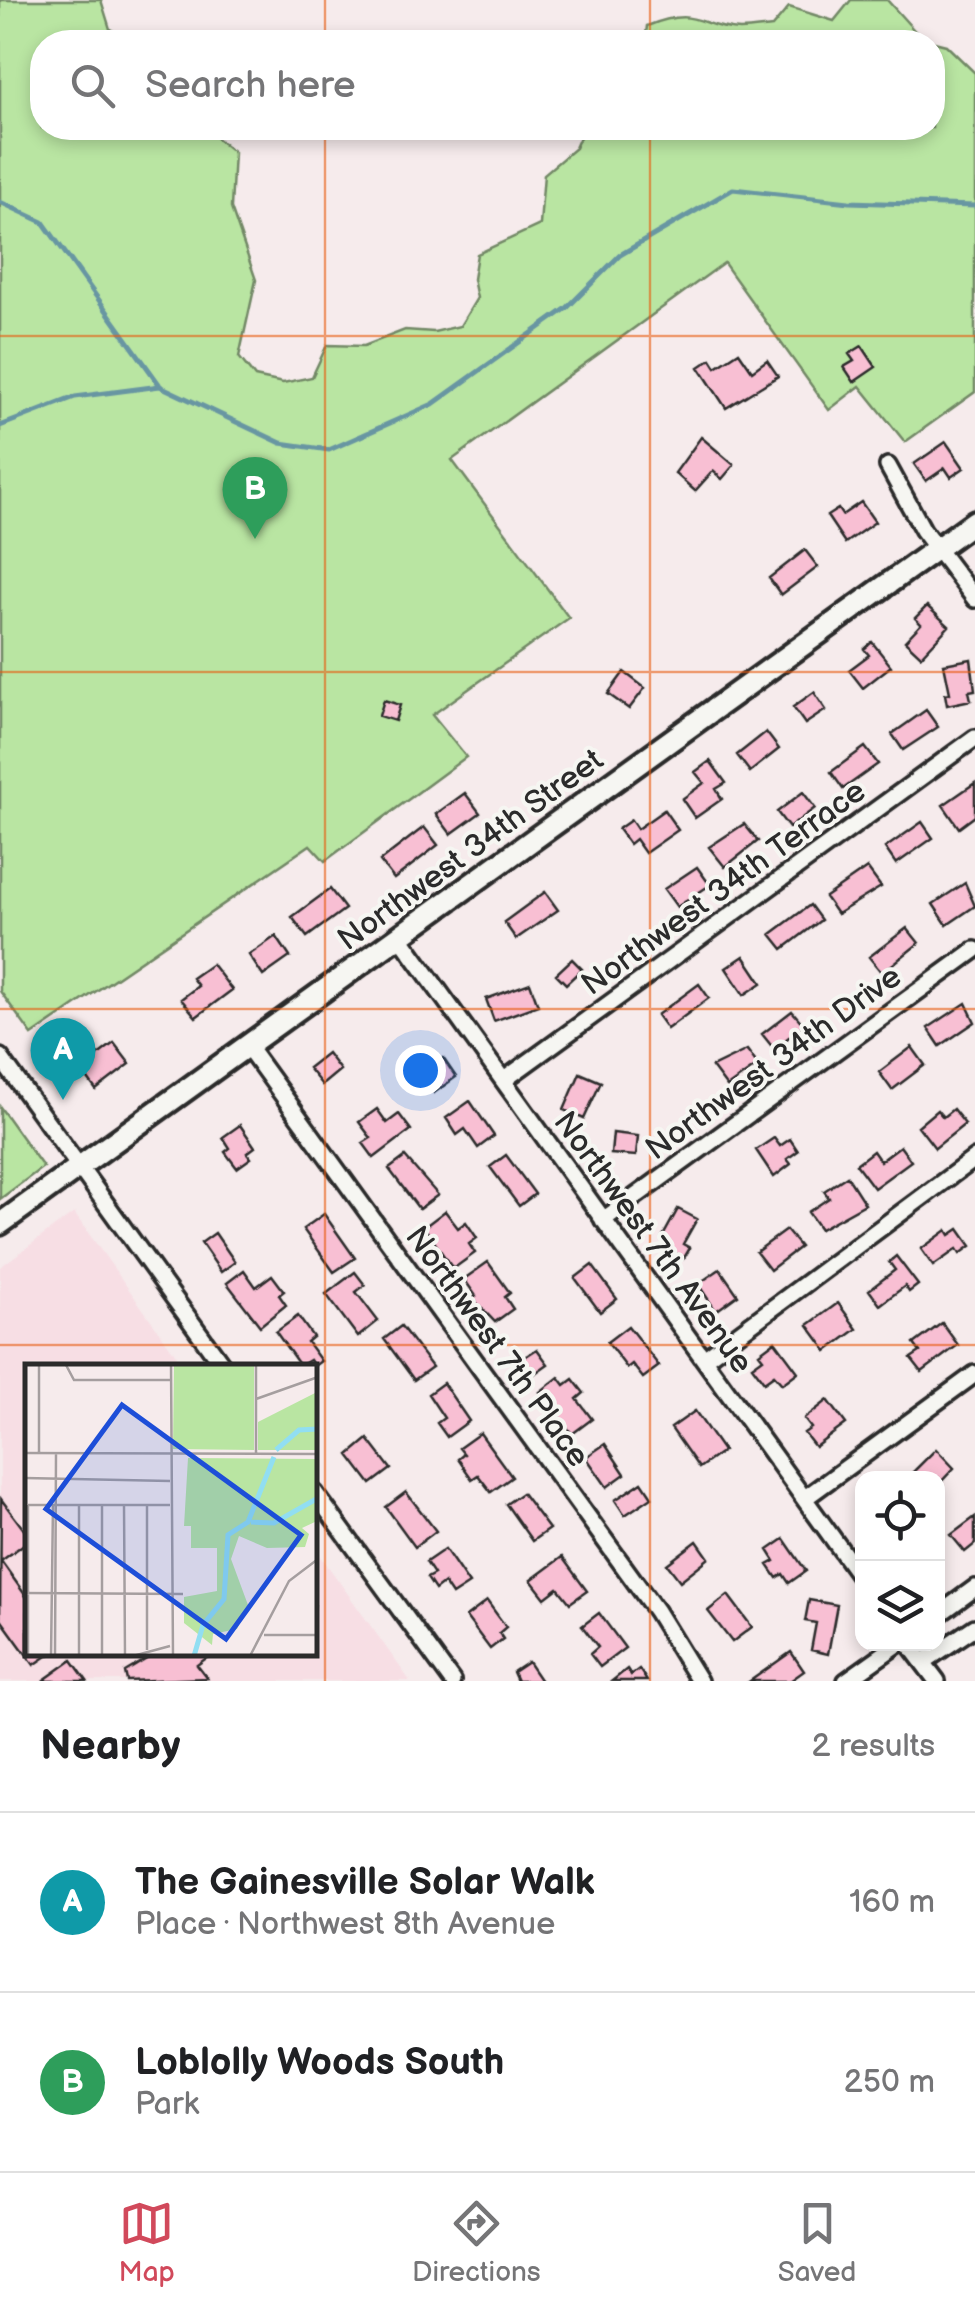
<!DOCTYPE html>
<meta charset="utf-8">
<style>
:root{--surface:#fff;--page:#f6f6f6;--text:#202124;--muted:#757577;--line:#e0e0e0;--accent:#d1495b}
body{margin:0;font-family:"Balsamiq Sans",sans-serif;background:var(--page);color:var(--text)}
.controls{position:absolute;right:30px;bottom:30px;display:grid;overflow:hidden;border-radius:20px;box-shadow:0 5px 15px #0003}
.controls button{width:90px;height:90px;display:grid;place-items:center;padding:0;border:0;border-bottom:2px solid var(--line);background:var(--surface);color:var(--text);font:50px sans-serif}
.you{position:absolute;left:420px;top:1070px;width:35px;height:35px;margin:-25px;border:8px solid #fff;border-radius:50%;background:#1a73e8;box-shadow:0 0 0 15px #1a73e833}
.badge{display:grid;place-items:center;width:65px;height:65px;border-radius:50%;background:var(--accent);color:#fff;font-size:32px;font-weight:700}
.pin{position:absolute;translate:-50% -82px;filter:drop-shadow(0 2px 5px #0008)}
.pin::after{content:'';position:absolute;top:52px;width:35px;height:30px;background:inherit;clip-path:polygon(0 0,100% 0,50% 100%)}
.list{margin:0;padding:0;list-style:none}
h2{display:flex;justify-content:space-between;align-items:center;height:130px;margin:0;padding:0 40px;font-size:42px}
h2 small{font-size:32px;font-weight:400;color:var(--muted)}
.list li{display:grid;grid-template-columns:65px 1fr auto;gap:30px;align-items:center;box-sizing:border-box;height:180px;padding:0 40px;border-top:2px solid var(--line)}
.list b{display:block;font-size:38px;white-space:nowrap}
.list p{margin:0;font-size:32px;white-space:nowrap;color:var(--muted)}
.list em{font-size:32px;font-style:normal;color:var(--muted)}
.icon{flex:none;width:55px;height:55px;fill:none;stroke:currentColor;stroke-width:2;stroke-linecap:round;stroke-linejoin:round}
.map{position:relative;flex:none;width:975px;height:1681px;overflow:hidden}
.search{position:absolute;background:var(--surface);box-shadow:0 5px 15px #0003;left:30px;right:30px;top:30px;height:110px;display:flex;align-items:center;gap:25px;box-sizing:border-box;padding:0 35px;border-radius:40px;color:var(--muted);font-size:38px}
.sheet{height:490px;background:var(--surface)}
nav{display:flex;justify-content:space-around;align-items:center;box-sizing:border-box;height:140px;border-top:2px solid var(--line);background:var(--surface);font-size:28px;color:var(--muted)}
nav a{display:grid;justify-items:center;gap:5px}
nav .on{color:var(--accent)}
.map>svg:first-child{display:block}
</style>
<div class="map">
<svg width="975" height="1681" viewBox="0 0 975 1681">
<rect width="100%" height="100%" fill="#f6ebec"/>
<filter id="ink" filterUnits="userSpaceOnUse"><feTurbulence type="fractalNoise" baseFrequency=".01" numOctaves="2"/><feDisplacementMap in="SourceGraphic" scale="20" xChannelSelector="R" yChannelSelector="G"/><feConvolveMatrix kernelMatrix="1 2 1 2 8 2 1 2 1" color-interpolation-filters="sRGB"/></filter>
<g filter="url(#ink)">
<!-- built -->
<path fill="#f7dee4" d="M74 1213 184 1366H28V1654H315V1548L410 1681H0V1267Z"/>
<!-- green -->
<path fill="#b9e5a2" stroke="#728866" stroke-width="2.5" d="M0 0H101L110 29 132 42H42V128H204L234 152 231 208 256 280 239 357 255 377 283 383 312 377 327 345 364 346 405 330 434 332 460 326 477 298 473 279 477 254 540 225 544 174 575 148 584 128H932V42H645L647 26C698 5 698 28 740 30 750 30 762 28 772 27L789 7 834 21 851 0H887L922 39 946 45 975 73V392L905 442 860 386 829 410 724 263 452 460 569 618 432 715 466 757 325 861 310 845 32 1035 0 991Z
M0 1107 43 1167 0 1199Z"/>
<g fill="none" stroke-linecap="round" stroke-linejoin="round">
<!-- stream -->
<path stroke="#6896a2" stroke-width="5" d="M0 202 43 222 159 384
M0 426 75 397 160 386 281 443 329 450 433 404 567 308 620 255 733 189 849 202 975 206"/>
</g>
<!-- building -->
<path fill="#f8bfd3" stroke="#2b2b2b" stroke-width="2.5" d="M862 346 876 367 854 382 844 367 854 361 849 354Z
M739 352 752 371 767 360 778 376 726 408 699 367 711 359 716 367Z
M701 437 734 465 722 479 713 471 695 491 675 473Z
M946 442 964 468 951 477 945 468 926 481 914 464Z
M861 502 875 522 845 543 827 516 838 509 842 515Z
M805 550 818 567 781 595 769 578Z
M927 606 949 626 921 656 905 641 921 624 915 618Z
M872 642 891 666 863 688 849 670 869 655 864 649Z
M971 659 975 690 969 691 971 700 947 705 945 694 950 693 944 664Z
M624 672 645 688 629 709 608 694Z
M814 692 826 710 805 724 793 707Z
M384 700 400 705 395 721 379 716Z
M926 710 938 727 903 750 892 734Z
M766 732 779 749 750 772 737 755Z
M865 747 878 764 843 789 831 772Z
M710 761 726 783 716 789 722 799 695 818 682 799 704 783 695 772Z
M975 783V816L959 828 943 805Z
M803 792 815 808 789 828 777 812Z
M465 793 480 813 451 834 436 814Z
M664 810 678 830 645 853 635 839 629 844 618 829 631 820 637 829Z
M922 822 933 838 896 864 885 848Z
M744 824 758 841 725 867 709 847Z
M424 827 438 845 394 879 380 861Z
M697 867 710 885 677 907 664 889Z
M867 868 881 887 837 914 825 897Z
M965 883 975 906 947 925 933 904Z
M330 889 345 909 307 937 292 917Z
M545 892 558 910 516 939 504 922Z
M810 905 821 920 783 949 771 934Z
M907 928 919 943 882 973 869 957Z
M276 936 290 957 263 976 249 955Z
M744 956 762 983 744 995 726 968Z
M572 959 582 969 566 984 556 974Z
M212 964 232 990 196 1017 181 999 198 986 192 978Z
M530 983 538 1005 494 1021 486 999Z
M699 984 709 998 667 1029 657 1015Z
M966 1003 975 1022 940 1046 928 1028Z
M792 1011 804 1025 774 1049 762 1034Z
M114 1043 130 1064 96 1090 83 1072 92 1066 89 1062Z
M912 1047 925 1065 892 1090 879 1072Z
M747 1050 758 1065 727 1087 712 1067Z
M327 1053 340 1070 322 1085 308 1068Z
M443 1058 456 1077 434 1093 421 1074Z
M580 1073 601 1082 584 1119 564 1110Z
M470 1101 494 1136 478 1148 465 1129 457 1135 446 1118Z
M377 1109 387 1123 399 1114 411 1130 374 1158 363 1143 371 1138 359 1122Z
M953 1109 965 1124 935 1148 918 1126 937 1110 943 1117Z
M240 1125 255 1147 247 1153 251 1158 237 1168 225 1152 230 1148 223 1137Z
M613 1133 638 1136 636 1156 611 1154Z
M774 1138 780 1146 790 1139 798 1151 787 1159 791 1164 774 1177 756 1150Z
M900 1146 911 1161 874 1188 856 1164 873 1151 880 1161Z
M506 1155 535 1194 519 1206 490 1167Z
M405 1157 438 1195 419 1209 389 1169Z
M847 1176 865 1204 820 1229 808 1212 829 1198 824 1191Z
M678 1209 697 1219 683 1244 690 1248 684 1258 665 1248 669 1242 662 1238Z
M445 1211 458 1228 466 1222 477 1238 469 1244 475 1253 453 1269 424 1227Z
M324 1214 355 1258 334 1272 303 1229Z
M959 1229 971 1246 960 1254 957 1249 933 1266 921 1249 947 1230 950 1235Z
M786 1230 800 1247 770 1270 756 1252Z
M215 1233 235 1262 221 1272 201 1243Z
M896 1256 918 1285 909 1292 905 1286 880 1305 869 1290 895 1270 889 1262Z
M488 1262 510 1293 505 1297 513 1309 495 1322 473 1299 476 1296 464 1279Z
M592 1265 617 1299 600 1312 575 1278Z
M720 1269 738 1295 716 1311 698 1284Z
M244 1270 256 1287 272 1275 284 1291 279 1295 286 1305 260 1326 227 1283Z
M355 1272 365 1285 356 1292 378 1321 358 1337 326 1294Z
M838 1303 857 1329 827 1351 808 1325Z
M298 1316 313 1337 307 1342 321 1361 314 1366 310 1360 300 1366 276 1332Z
M942 1323 958 1345 922 1372 911 1358 920 1352 914 1344Z
M401 1326 432 1367 414 1380 384 1339Z
M628 1326 659 1366 643 1378 632 1364 627 1368 607 1342Z
M775 1341 798 1372 782 1384 774 1375 764 1382 752 1366 763 1358 759 1353Z
M537 1349 548 1364 531 1376 520 1360Z
M559 1377 565 1385 573 1379 584 1393 577 1399 592 1419 572 1434 540 1392Z
M443 1383 469 1421 447 1437 437 1423 444 1418 428 1394Z
M828 1400 846 1424 815 1447 804 1433 811 1428 804 1419Z
M695 1411 723 1451 699 1468 671 1428Z
M480 1433 512 1477 491 1492 478 1475 472 1479 458 1459 464 1454 459 1448Z
M368 1439 391 1469 371 1484 349 1455Z
M605 1444 625 1474 607 1487 586 1457Z
M936 1449 954 1468 938 1485V1478H920L913 1472Z
M642 1482 652 1497 625 1515 615 1500Z
M406 1492 436 1531 415 1547 386 1507Z
M522 1493 549 1529 532 1541 506 1504Z
M1 1499 28 1535V1541L1 1561 28 1599V1654H50L34 1665 0 1618Z
M975 1517V1544L965 1552 951 1535Z
M784 1539 806 1571 789 1583 783 1574 777 1578 768 1565 775 1561 768 1550Z
M697 1541 709 1558 680 1581 667 1564Z
M445 1549 469 1584 452 1595 444 1583 435 1590 427 1578 434 1574 426 1562Z
M562 1557 587 1591 570 1603 558 1588 545 1598 531 1580Z
M728 1595 752 1627 732 1642 708 1611Z
M809 1600 837 1605 828 1654 811 1650 816 1623 805 1621Z
M487 1601 506 1627 499 1633 503 1639 490 1649 466 1617Z
M599 1613 625 1648 600 1667 590 1654 598 1647 582 1626Z
M791 1652 804 1671 790 1681H750Z
M155 1654H212L197 1665 207 1678 127 1681 125 1672Z
M72 1660 87 1681H45L44 1680Z
M528 1662 541 1681H517L513 1672Z
M627 1669 631 1675 639 1669 647 1681H612Z"/>
<g fill="none" stroke-linecap="round" stroke-linejoin="round">
<!-- minor casing -->
<g stroke="#2b2b2b" stroke-width="22">
<path id="minor" d="M888 466 923 530 975 599
M400 937 862 1579
M248 1047 656 1611 699 1681
M0 1057 223 1366
M504 1080 975 738
M603 1220 975 950
M704 1359 975 1158
M315 1493 452 1681
M805 1498 975 1374
M938 1615 975 1588
M909 1644 937 1681
M923 1662 975 1627
M846 1681 898 1644"/>
</g>
<!-- major casing -->
<g stroke="#2b2b2b" stroke-width="28">
<path id="major" d="M0 1224 975 521"/>
</g>
<!-- minor -->
<use href="#minor" stroke="#f6f6f2" stroke-width="15"/>
<!-- major -->
<use href="#major" stroke="#f6f6f2" stroke-width="20"/>
</g>
</g>
<!-- grid -->
<path fill="none" stroke="#e8590c" stroke-width="2.5" stroke-opacity="0.55" d="M325 0V42M650 0V42M325 128V1681M650 128V1681M0 336H975M0 672H975M0 1009H975M0 1345H975"/>
<g text-anchor="middle" stroke-width="8" stroke-linejoin="round" paint-order="stroke">
<!-- street labels -->
<g font-size="32" fill="#2b2b2b" stroke="#f6f6f2">
<text transform="translate(470 849) rotate(-36)" y="11">Northwest 34th Street</text>
<text transform="translate(723 887) rotate(-36)" y="11">Northwest 34th Terrace</text>
<text transform="translate(773 1062) rotate(-36)" y="11">Northwest 34th Drive</text>
<text transform="translate(654 1242) rotate(54)" y="11">Northwest 7th Avenue</text>
<text transform="translate(498 1346) rotate(54)" y="11">Northwest 7th Place</text>
</g>
</g>
<!-- overview -->
<g transform="translate(25 1364)">
<rect width="292" height="292" fill="#f6ebec"/>
<path d="M149 1H229V86L148 85ZM292 28V86H233V58ZM163 94 292 95V157L277 164 284 170 280 183 242 184 214 172 206 195 223 241 212 265 188 270 187 281 159 259V233L192 227V184H166V162H159Z" fill="#b9e5a2"/>
<path fill="none" stroke="#91def2" stroke-width="5" d="M251 86 274 66 293 65M226 158 249 159 293 134M169 292 178 261 199 235 203 171 223 158 249 93"/>
<path fill="none" stroke="#a59e9f" stroke-width="2.5" d="M41 1 49 16H146M146 1 148 292M231 1V90M231 35 293 13M0 89 293 90M14 89V1M0 114 145 117M3 141V292M3 141H145M54 141V292M77 141V292M99 141 100 292M122 141V286M0 229 158 230M239 271H291M26 292 28 141M30 292 31 90M108 292 145 282M225 292 264 217 293 195M291 292 293 241"/>
<path fill="#1d4ed8" fill-opacity="0.15" stroke="#1d4ed8" stroke-width="5" d="M97 41 276 171 201 275 21 145Z"/>
<rect width="292" height="292" fill="none" stroke="#2b2b2b" stroke-width="5"/>
</g>
</svg>
<div class="controls">
<button><svg class="icon" aria-label="locate" viewBox="0 0 24 24"><circle cx="12" cy="12" r="6"/><path d="M12 2v4M12 18v4M2 12h4M18 12h4"/></svg></button>
<button><svg class="icon" aria-label="layers" viewBox="0 0 24 24"><path d="M12 4l9 5-9 5-9-5zM3 14l9 5 9-5"/></svg></button>
</div>
<div class="you"></div>
<div class="pin badge" style="left:63px;top:1100px;background:#0f9aa8">A</div>
<div class="pin badge" style="left:255px;top:539px;background:#2e9e5b">B</div>
<div class="search"><svg class="icon" aria-label="search" viewBox="0 0 24 24"><circle cx="10" cy="10" r="6"/><path d="M15 15l6 6"/></svg>Search here</div>
</div>
<section class="sheet">
<h2>Nearby<small>2 results</small></h2>
<ul class="list">
<li><span class="badge" style="background:#0f9aa8">A</span><div><b>The Gainesville Solar Walk</b><p>Place · Northwest 8th Avenue</p></div><em>160 m</em></li>
<li><span class="badge" style="background:#2e9e5b">B</span><div><b>Loblolly Woods South</b><p>Park</p></div><em>250 m</em></li>
</ul>
</section>
<nav>
<a class="on"><svg class="icon" aria-label="map" viewBox="0 0 24 24"><path d="M3 6l6-2 6 2 6-2v14l-6 2-6-2-6 2zM9 4v14M15 6v14"/></svg>Map</a>
<a><svg class="icon" aria-label="directions" viewBox="0 0 24 24"><path d="M12 3l9 9-9 9-9-9zM9 14v-3h6M13 9l2 2-2 2"/></svg>Directions</a>
<a><svg class="icon" aria-label="saved" viewBox="0 0 24 24"><path d="M7 4h10v16l-5-4-5 4z"/></svg>Saved</a>
</nav>
